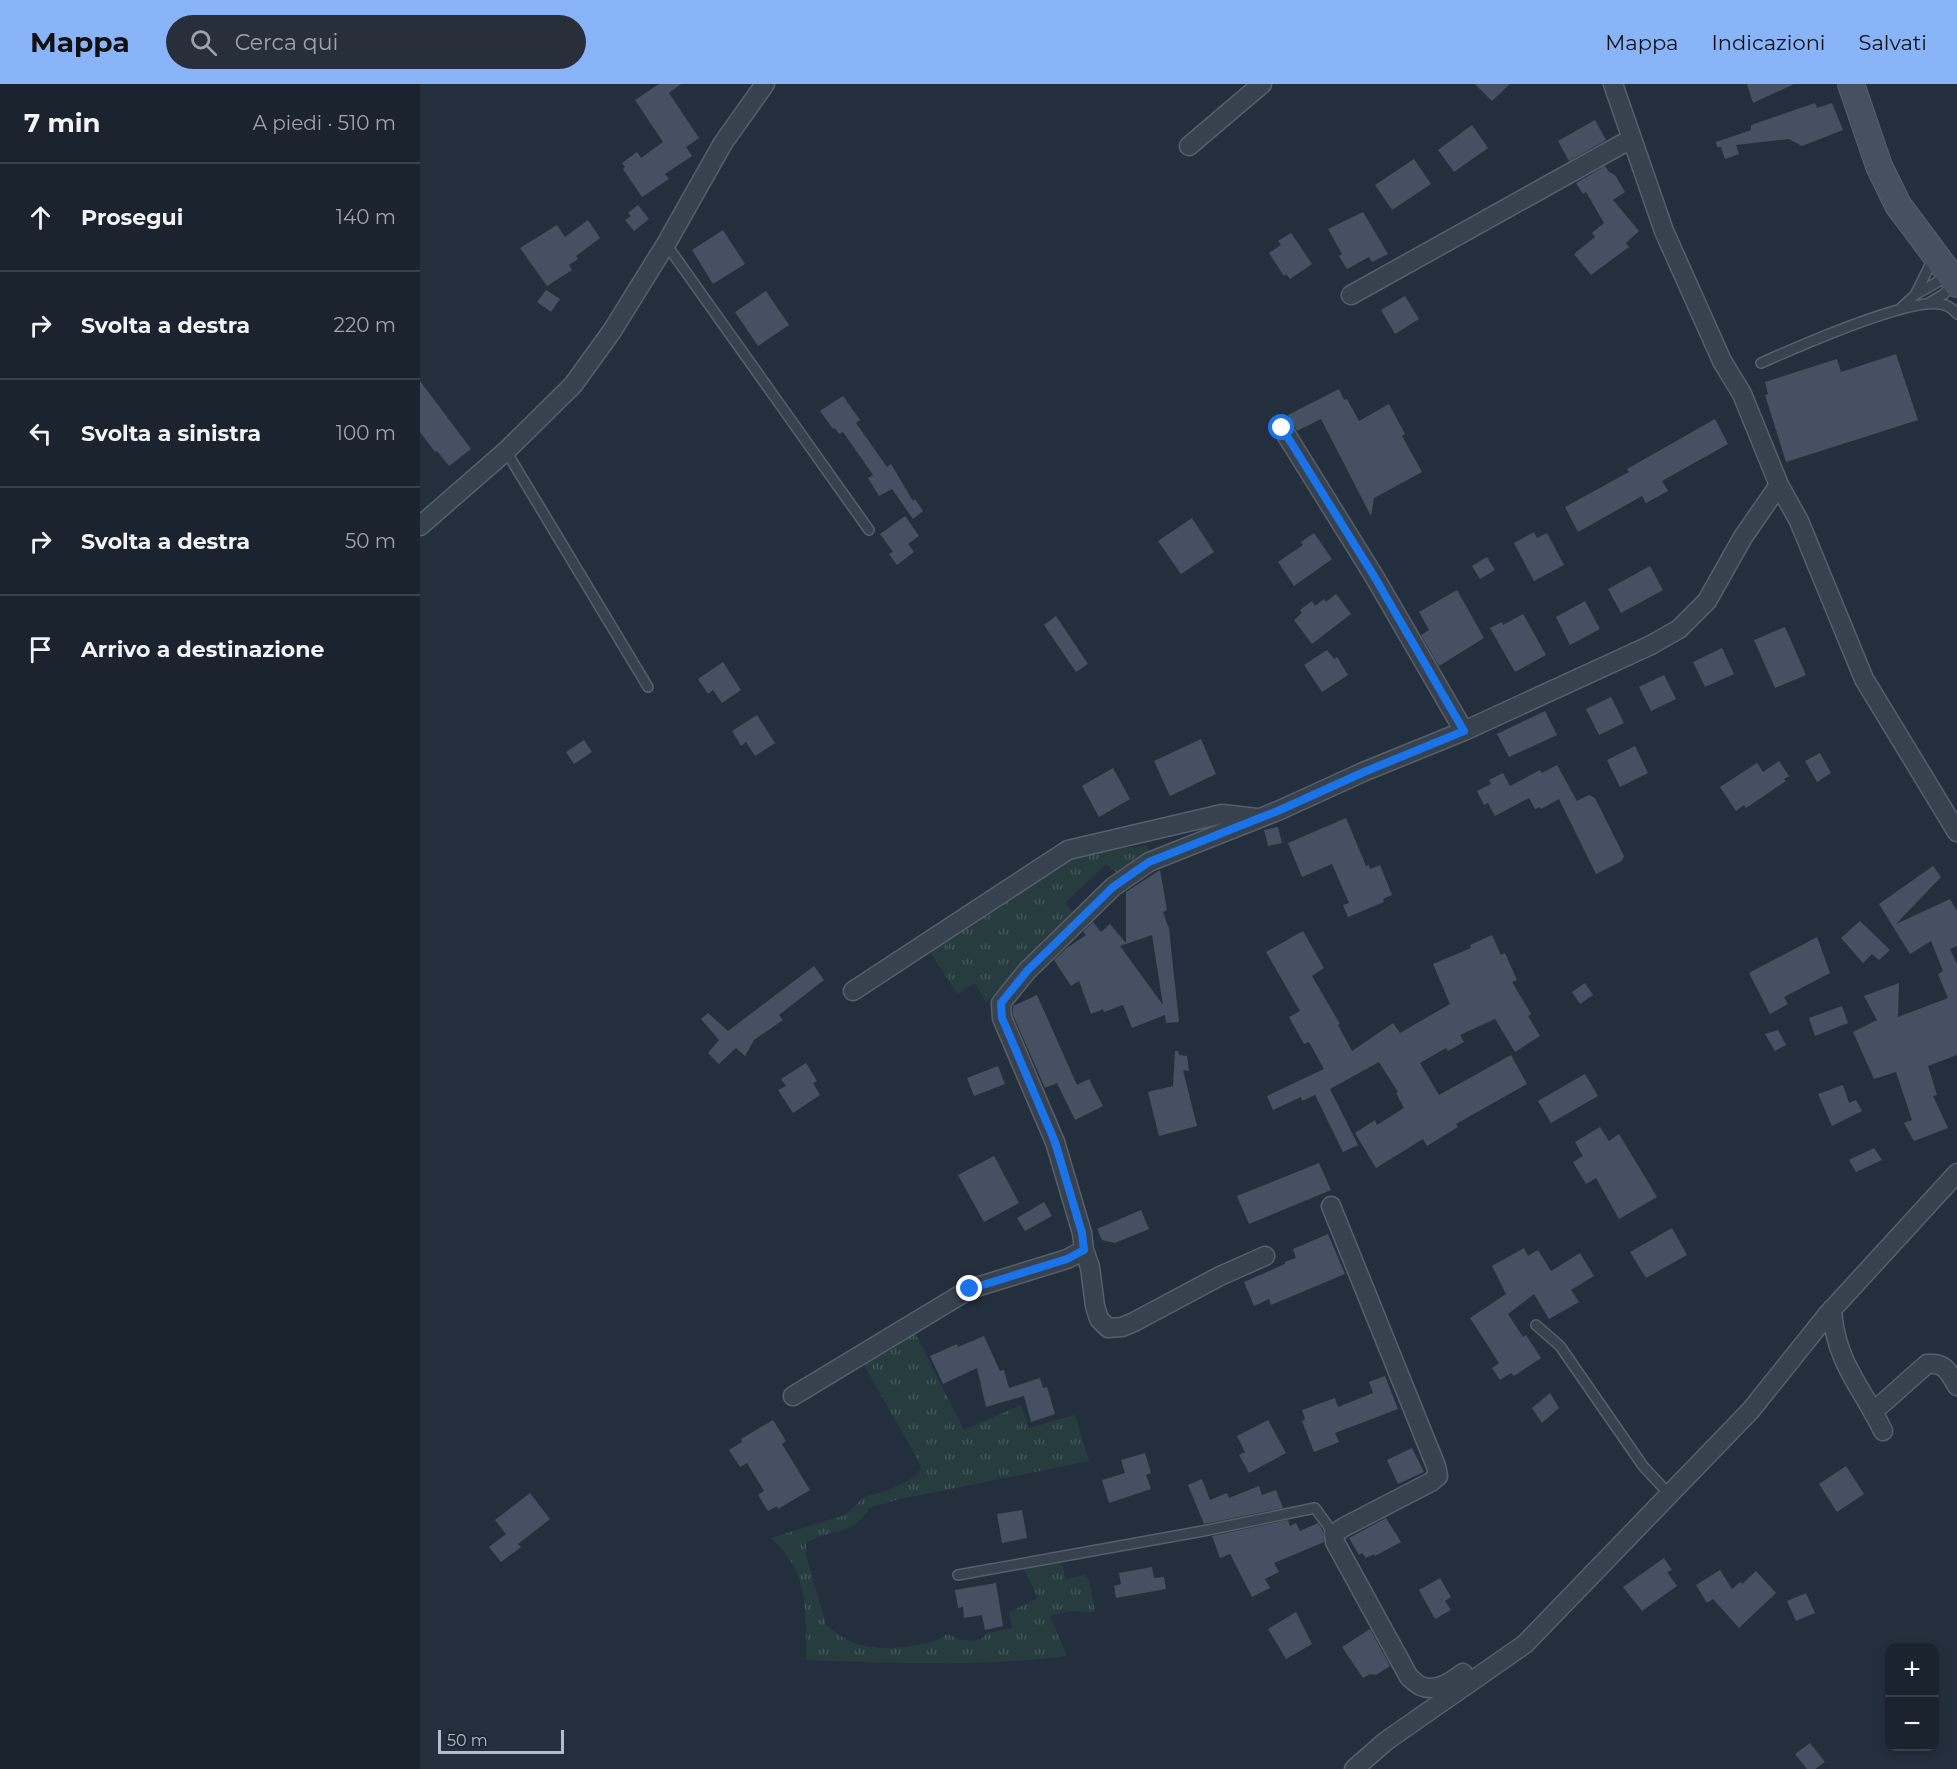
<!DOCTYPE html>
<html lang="it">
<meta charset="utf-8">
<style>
:root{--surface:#1b232e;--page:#282f3a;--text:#f1f3f6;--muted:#a0a4aa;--line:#39404a;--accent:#8ab4f8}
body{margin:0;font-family:Montserrat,sans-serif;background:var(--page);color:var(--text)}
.controls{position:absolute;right:18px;bottom:18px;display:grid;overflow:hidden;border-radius:12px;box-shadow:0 3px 9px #0003}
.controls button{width:54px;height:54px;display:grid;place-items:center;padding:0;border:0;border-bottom:2px solid var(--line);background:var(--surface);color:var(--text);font:30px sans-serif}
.scale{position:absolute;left:18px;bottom:15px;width:126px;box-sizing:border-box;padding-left:6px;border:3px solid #b4bcc9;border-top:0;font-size:16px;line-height:21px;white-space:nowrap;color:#b4bcc9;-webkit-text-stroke:4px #1d2633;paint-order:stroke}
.stop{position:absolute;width:18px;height:18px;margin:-14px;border:4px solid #1a73e8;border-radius:50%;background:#fff}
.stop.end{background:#1a73e8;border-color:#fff;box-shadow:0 2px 6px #0008}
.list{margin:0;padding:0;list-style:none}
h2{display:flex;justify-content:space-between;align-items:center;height:78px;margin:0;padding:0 24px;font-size:26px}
h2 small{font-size:20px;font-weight:400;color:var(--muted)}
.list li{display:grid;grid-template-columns:39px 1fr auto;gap:18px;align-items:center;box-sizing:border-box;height:108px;padding:0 24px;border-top:2px solid var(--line)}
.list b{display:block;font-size:22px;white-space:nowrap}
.list em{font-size:20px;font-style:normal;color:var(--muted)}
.icon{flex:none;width:33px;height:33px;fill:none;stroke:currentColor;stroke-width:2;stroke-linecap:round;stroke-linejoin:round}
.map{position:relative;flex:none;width:1537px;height:1685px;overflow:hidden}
header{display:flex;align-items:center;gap:36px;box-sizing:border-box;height:84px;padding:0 30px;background:var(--accent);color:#111}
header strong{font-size:28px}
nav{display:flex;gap:33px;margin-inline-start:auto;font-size:21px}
.search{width:420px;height:54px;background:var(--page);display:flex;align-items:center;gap:15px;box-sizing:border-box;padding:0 21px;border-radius:33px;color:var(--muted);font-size:22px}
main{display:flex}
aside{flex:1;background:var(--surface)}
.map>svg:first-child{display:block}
</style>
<header>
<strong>Mappa</strong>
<div class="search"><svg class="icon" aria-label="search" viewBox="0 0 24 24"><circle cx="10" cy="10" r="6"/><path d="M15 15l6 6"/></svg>Cerca qui</div>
<nav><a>Mappa</a><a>Indicazioni</a><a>Salvati</a></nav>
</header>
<main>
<aside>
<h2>7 min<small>A piedi · 510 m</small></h2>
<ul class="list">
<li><svg class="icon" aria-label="ahead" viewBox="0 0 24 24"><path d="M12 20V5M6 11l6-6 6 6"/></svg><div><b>Prosegui</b></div><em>140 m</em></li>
<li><svg class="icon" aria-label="right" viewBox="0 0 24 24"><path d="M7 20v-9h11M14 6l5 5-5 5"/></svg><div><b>Svolta a destra</b></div><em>220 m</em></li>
<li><svg class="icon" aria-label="left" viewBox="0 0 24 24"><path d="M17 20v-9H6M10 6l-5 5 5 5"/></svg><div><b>Svolta a sinistra</b></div><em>100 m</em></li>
<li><svg class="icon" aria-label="right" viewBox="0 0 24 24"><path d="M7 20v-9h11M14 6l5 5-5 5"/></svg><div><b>Svolta a destra</b></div><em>50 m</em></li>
<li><svg class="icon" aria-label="arrive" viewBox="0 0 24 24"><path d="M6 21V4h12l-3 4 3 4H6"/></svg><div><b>Arrivo a destinazione</b></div></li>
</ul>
</aside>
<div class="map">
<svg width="1537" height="1685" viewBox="0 0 1537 1685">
<defs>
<pattern id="grass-tufts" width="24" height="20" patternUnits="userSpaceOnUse" patternTransform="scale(1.5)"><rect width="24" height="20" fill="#263c3f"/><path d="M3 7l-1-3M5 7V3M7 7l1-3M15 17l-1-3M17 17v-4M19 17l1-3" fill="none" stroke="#435659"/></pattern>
</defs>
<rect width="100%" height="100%" fill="#242f3e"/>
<!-- grass -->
<path fill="url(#grass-tufts)" d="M727 762 731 769 697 789 686 780 645 819 653 828 566 918 555 899 537 910 508 864 656 771 672 767Z
M492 1243 544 1346 601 1321 609 1344 655 1331 669 1377 480 1415 449 1424C436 1452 408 1445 386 1459V1471L406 1541C415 1548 424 1555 434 1559 458 1568 507 1565 527 1550L542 1556 553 1557 561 1555 568 1549 592 1544 589 1528 616 1515 617 1512 604 1485 642 1477 645 1495 664 1491 669 1495 675 1528 650 1527 630 1532 647 1572C560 1583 473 1579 386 1576 385 1527 391 1490 351 1454L425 1431 444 1413 469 1406 493 1394 501 1385 499 1378 442 1277Z"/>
<!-- building -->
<path fill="#455162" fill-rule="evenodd" d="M239 0H261L249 9 279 54 266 63 272 72 245 90 249 95 222 113 203 85 205 83 202 79 217 68 221 74 243 58 215 16Z
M1055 0H1090L1072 17Z
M1327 0H1374L1333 19Z
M1395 19 1397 24 1412 19 1423 46 1382 62 1369 55 1316 61 1319 70 1305 75 1301 63H1297L1296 58 1331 46V41Z
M1175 36 1186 56 1149 77 1138 57Z
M1052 41 1068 64 1034 88 1018 66Z
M994 75 1011 100 972 126 955 101Z
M1185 82 1189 88 1195 91 1205 108 1193 116 1219 147 1206 159 1209 163 1171 191 1154 170 1175 153 1172 149 1184 139 1166 108 1163 110 1156 99Z
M218 121 229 135 214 147 205 136 211 132 208 129Z
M943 128 968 170 952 178 949 173 927 185 919 172 922 170 908 145Z
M168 136 180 154 156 172 158 175 149 181 152 186 127 202 100 164 137 141 145 153Z
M303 146 325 180 293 200 272 166Z
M871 149 892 180 870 195 866 190 864 192 849 169 861 161 858 157Z
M126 206 140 215 131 228 117 218Z
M346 207 369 241 338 262 315 228Z
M985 212 999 235 975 250 961 226Z
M1476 270 1498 336 1366 378 1345 311 1348 310 1345 298 1417 275 1421 288Z
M0 297 51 365 29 382 17 367 15 368 0 348Z
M919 305 924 316 927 315 939 337 969 320 985 350 982 352 1002 388 954 414 951 432 901 335 877 347 868 331Z
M423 312 440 336 436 339 467 383 471 380 493 417 495 415 503 427 493 435 472 405 459 412 448 394 453 391 423 348 419 350 415 344 413 345 400 327Z
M1295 335 1308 360 1242 397 1248 407 1226 419 1222 412 1158 448 1145 423 1209 388 1207 385Z
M485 432 499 452 488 460 494 468 477 481 469 470 473 468 460 450Z
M772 434 794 468 761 490 738 457Z
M1114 448 1117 454 1127 449 1144 481 1114 497 1094 459Z
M894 449 912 475 874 502 858 478 883 461 881 458Z
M1067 473 1075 486 1060 495 1052 482Z
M1230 482 1243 506 1201 529 1188 505Z
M1037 506 1064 554 1019 582 1001 551 1009 546 999 528Z
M916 510 931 530 892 560 874 536 882 529 880 526 892 517 895 522 904 515 906 518Z
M1165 517 1180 545 1150 561 1136 533Z
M1103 530 1126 571 1095 588 1070 544 1082 538 1083 541Z
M636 532 668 580 656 588 624 541Z
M1365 543 1386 591 1355 604 1334 556Z
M1302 564 1314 590 1285 603 1273 578Z
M907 566 914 575 917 573 928 591 902 608 884 581Z
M303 578 321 606 302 619 293 606 288 610 278 595Z
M1244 591 1256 615 1231 627 1219 603Z
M1191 613 1204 639 1179 651 1166 625Z
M1125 627 1137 651 1089 673 1077 650Z
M337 631 355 659 335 672 326 658 321 662 312 647Z
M781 655 796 690 750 712 734 677Z
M164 656 172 668 154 680 146 668Z
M1215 662 1228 689 1200 703 1187 676Z
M1400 669 1411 689 1397 698 1385 677Z
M1359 677 1369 692 1364 695 1366 697 1326 724 1324 721 1316 727 1300 703 1337 679 1343 688Z
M1137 681 1157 717 1169 711 1175 714 1204 772 1202 777 1176 790 1139 715 1121 725 1120 723 1115 725 1109 714 1075 732 1068 719 1064 721 1057 707 1071 700 1069 696 1083 689 1090 702 1120 686 1122 689Z
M693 684 710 715 679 733 662 702Z
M926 734 946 782 949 781 950 785 960 781 972 811 963 815 964 818 928 833 923 821 929 819 912 780 882 793 868 759Z
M858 743 862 759 848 762 844 746Z
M1513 782 1521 793 1476 840 1530 815 1537 827V862L1530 865 1537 880V971L1508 982 1517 1011 1513 1012 1528 1044 1494 1057 1484 1039 1492 1036 1476 988 1454 995 1433 948 1457 936 1444 912 1479 899 1478 933 1528 914 1518 890 1523 887 1511 857 1490 870 1459 820Z
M740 786 747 826 743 828 749 845 759 938 746 939 745 931 712 944 703 921 684 928 683 925 671 930 659 897 651 902 634 876 647 864 666 851 663 848 673 838 681 848 690 840 706 859V808ZM732 851 743 921 700 862Z
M1440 837 1470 866 1459 876 1452 870 1443 879 1421 854Z
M883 847 904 884 892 892 920 940 918 941 932 967 973 939 980 949 1030 920 1013 880 1051 864 1050 861 1072 851 1081 871 1085 869 1097 896 1092 898 1111 930 1108 932 1120 952 1095 968 1075 935 1040 951 1044 958 1028 967 1026 964 1000 979 1019 1011 1091 971 1107 1000 1036 1040 1038 1043 1007 1062 1003 1055 956 1084 935 1049 955 1036 957 1041 984 1024 976 1009 978 1008 959 978 910 1005 938 1061 923 1068 895 1011 882 1017 881 1013 853 1026 847 1012 904 985 889 958 884 960 869 933 880 927 846 868Z
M1397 853 1410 889 1364 913 1368 920 1350 930 1329 889Z
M394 882 404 896 359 931 363 936 334 956 325 972 316 964 299 980 288 969 299 956 281 935 288 929 308 947Z
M1165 899 1173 911 1160 920 1152 908Z
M617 911 657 1001 669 995 683 1022 655 1036 637 999 625 1004 593 931V922Z
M1422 922 1428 939 1395 952 1389 934Z
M1358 946 1366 961 1355 967 1345 950Z
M755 967H758L759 971 767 972 769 987 763 986 777 1042 739 1052 728 1008 753 1002Z
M386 979 397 997 393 999 400 1011 373 1029 358 1006 366 1002 361 995Z
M578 982 585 1000 554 1012 547 994Z
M1165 990 1178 1012 1131 1039 1118 1017Z
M1423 1001 1429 1019 1436 1016 1442 1027 1412 1042 1398 1010Z
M1180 1043 1189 1057 1199 1050 1237 1113 1199 1135 1176 1094 1166 1100 1153 1078 1163 1072 1155 1058Z
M1454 1064 1462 1076 1436 1088 1429 1076Z
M574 1072 599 1119 564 1138 538 1091Z
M899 1079 911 1106 829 1140 817 1112Z
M624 1118 632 1132 605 1147 597 1134Z
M721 1126 729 1145 695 1159 682 1156 677 1145Z
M1252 1144 1267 1171 1226 1194 1210 1168Z
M908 1150 925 1190 851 1221 849 1215 834 1222 824 1198 865 1180V1178L876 1174 873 1165Z
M1104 1164 1108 1172 1118 1166 1131 1187 1160 1169 1174 1192 1151 1206 1159 1218 1129 1235 1114 1210 1088 1230 1103 1253 1106 1251 1121 1274 1094 1292 1091 1289 1080 1296 1072 1284 1079 1279 1050 1234 1086 1210 1072 1182Z
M564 1252 580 1287 584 1286 589 1304 620 1294 623 1304 627 1303 635 1330 611 1338 604 1312 566 1323 557 1284 523 1300 510 1272 537 1260 538 1263Z
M965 1292 978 1325 915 1349 919 1358 894 1368 882 1337 885 1335 882 1326 915 1314 918 1323 953 1309 949 1298Z
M1130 1309 1139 1324 1122 1339 1112 1324Z
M353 1336 366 1357 362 1360 390 1406 358 1425 357 1422 348 1427 338 1411 344 1407 327 1379 320 1383 309 1366 322 1358 321 1355Z
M848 1336 866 1369 829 1389 819 1371 825 1368 817 1352Z
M992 1364 1004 1388 978 1400 967 1376Z
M725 1369 731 1389 726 1391 731 1405 689 1419 682 1396 705 1389 701 1376Z
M1426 1382 1444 1410 1417 1428 1399 1400Z
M782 1395 790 1416 807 1409 809 1414 839 1402 842 1411 856 1406 863 1424 784 1440 768 1401Z
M110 1409 130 1435 98 1460 101 1463 81 1478 69 1463 86 1450 75 1436Z
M602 1426 607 1454 582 1459 577 1430Z
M966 1434 981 1458 955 1472 954 1470 946 1474 942 1469 939 1471 929 1454Z
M868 1436 870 1442 876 1439 880 1447 898 1439 903 1447 904 1458 854 1479 859 1488 845 1495 850 1504 832 1513 810 1470 800 1474 792 1452Z
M1244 1474 1252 1486 1247 1488 1257 1502 1222 1527 1203 1503Z
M732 1483 734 1494 744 1493 746 1505 696 1514 694 1502 701 1500 699 1489Z
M1300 1486 1312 1505 1320 1498 1322 1500 1336 1487 1356 1509 1319 1544 1293 1515 1287 1519 1276 1501Z
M1020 1494 1031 1513 1025 1517 1031 1526 1015 1535 999 1506Z
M576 1499 583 1542 565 1546 562 1531 544 1534 543 1523 538 1524 535 1506Z
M1386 1509 1395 1529 1376 1537 1367 1517Z
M876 1528 892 1560 866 1575 848 1545Z
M950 1545 970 1582 956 1591 950 1590 943 1594 922 1563Z
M1390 1659 1405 1678 1395 1685H1387L1375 1670Z"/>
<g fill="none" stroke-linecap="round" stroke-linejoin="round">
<!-- lane casing -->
<g stroke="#565f6c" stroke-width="12">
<path id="lane" d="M246 160 449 446
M1498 209 1528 192
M1509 219 1524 210 1533 200
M1481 224 1495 211 1514 173
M1341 279C1377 263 1487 214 1521 220 1527 221 1533 225 1537 230
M86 367 228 603
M1116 1241 1140 1262 1223 1382 1249 1410
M538 1491 783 1447 895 1424 914 1450"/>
</g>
<!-- street casing -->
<g stroke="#565f6c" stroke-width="21">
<path id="street" d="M1193 0 1244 147 1302 277 1322 310 1359 401 1379 437 1444 595 1537 748
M769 62 842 0
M931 211 1211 55
M862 344 954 492 1044 647
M0 442 86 367 153 301 192 247 246 160 303 59 345 0
M433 907 648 766 802 730 837 734
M911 1122 1016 1382 1018 1392 1011 1398 924 1443 914 1450 915 1458 989 1593C993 1596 997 1601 1001 1602 1016 1609 1032 1597 1043 1589
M845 1172 800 1192 714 1238 702 1243 688 1244 679 1235 675 1222 670 1183 664 1166 662 1149 635 1058 582 934 581 919 607 887 693 803 729 778 860 726 943 688 1044 647 1231 561 1259 545 1287 517 1323 453 1359 401
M1412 1225C1415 1278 1442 1303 1463 1347
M373 1312 550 1205 647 1175 664 1166
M1454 1327 1507 1280C1525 1278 1529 1288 1537 1302
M934 1685 966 1657 1105 1560 1331 1326 1407 1231 1537 1089"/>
</g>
<!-- secondary casing -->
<g stroke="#565f6c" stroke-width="28">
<path id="secondary" d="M1431 0 1459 82 1478 121 1537 200"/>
</g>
<!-- lane -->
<use href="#lane" stroke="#38414e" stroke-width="9"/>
<!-- street -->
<use href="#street" stroke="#38414e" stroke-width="18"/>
<!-- secondary -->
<use href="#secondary" stroke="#465061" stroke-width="26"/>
</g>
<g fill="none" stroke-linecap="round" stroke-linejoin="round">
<!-- route -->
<path stroke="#1a73e8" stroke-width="8" d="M550 1205 647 1175 664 1166 662 1149 635 1058 582 934 581 919 607 887 693 803 729 778 860 726 944 688 1044 647 954 492 862 344"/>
</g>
</svg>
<div class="controls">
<button>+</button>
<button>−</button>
</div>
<div class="scale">50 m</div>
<div class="stop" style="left:862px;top:344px"></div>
<div class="stop end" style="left:550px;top:1205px"></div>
</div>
</main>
